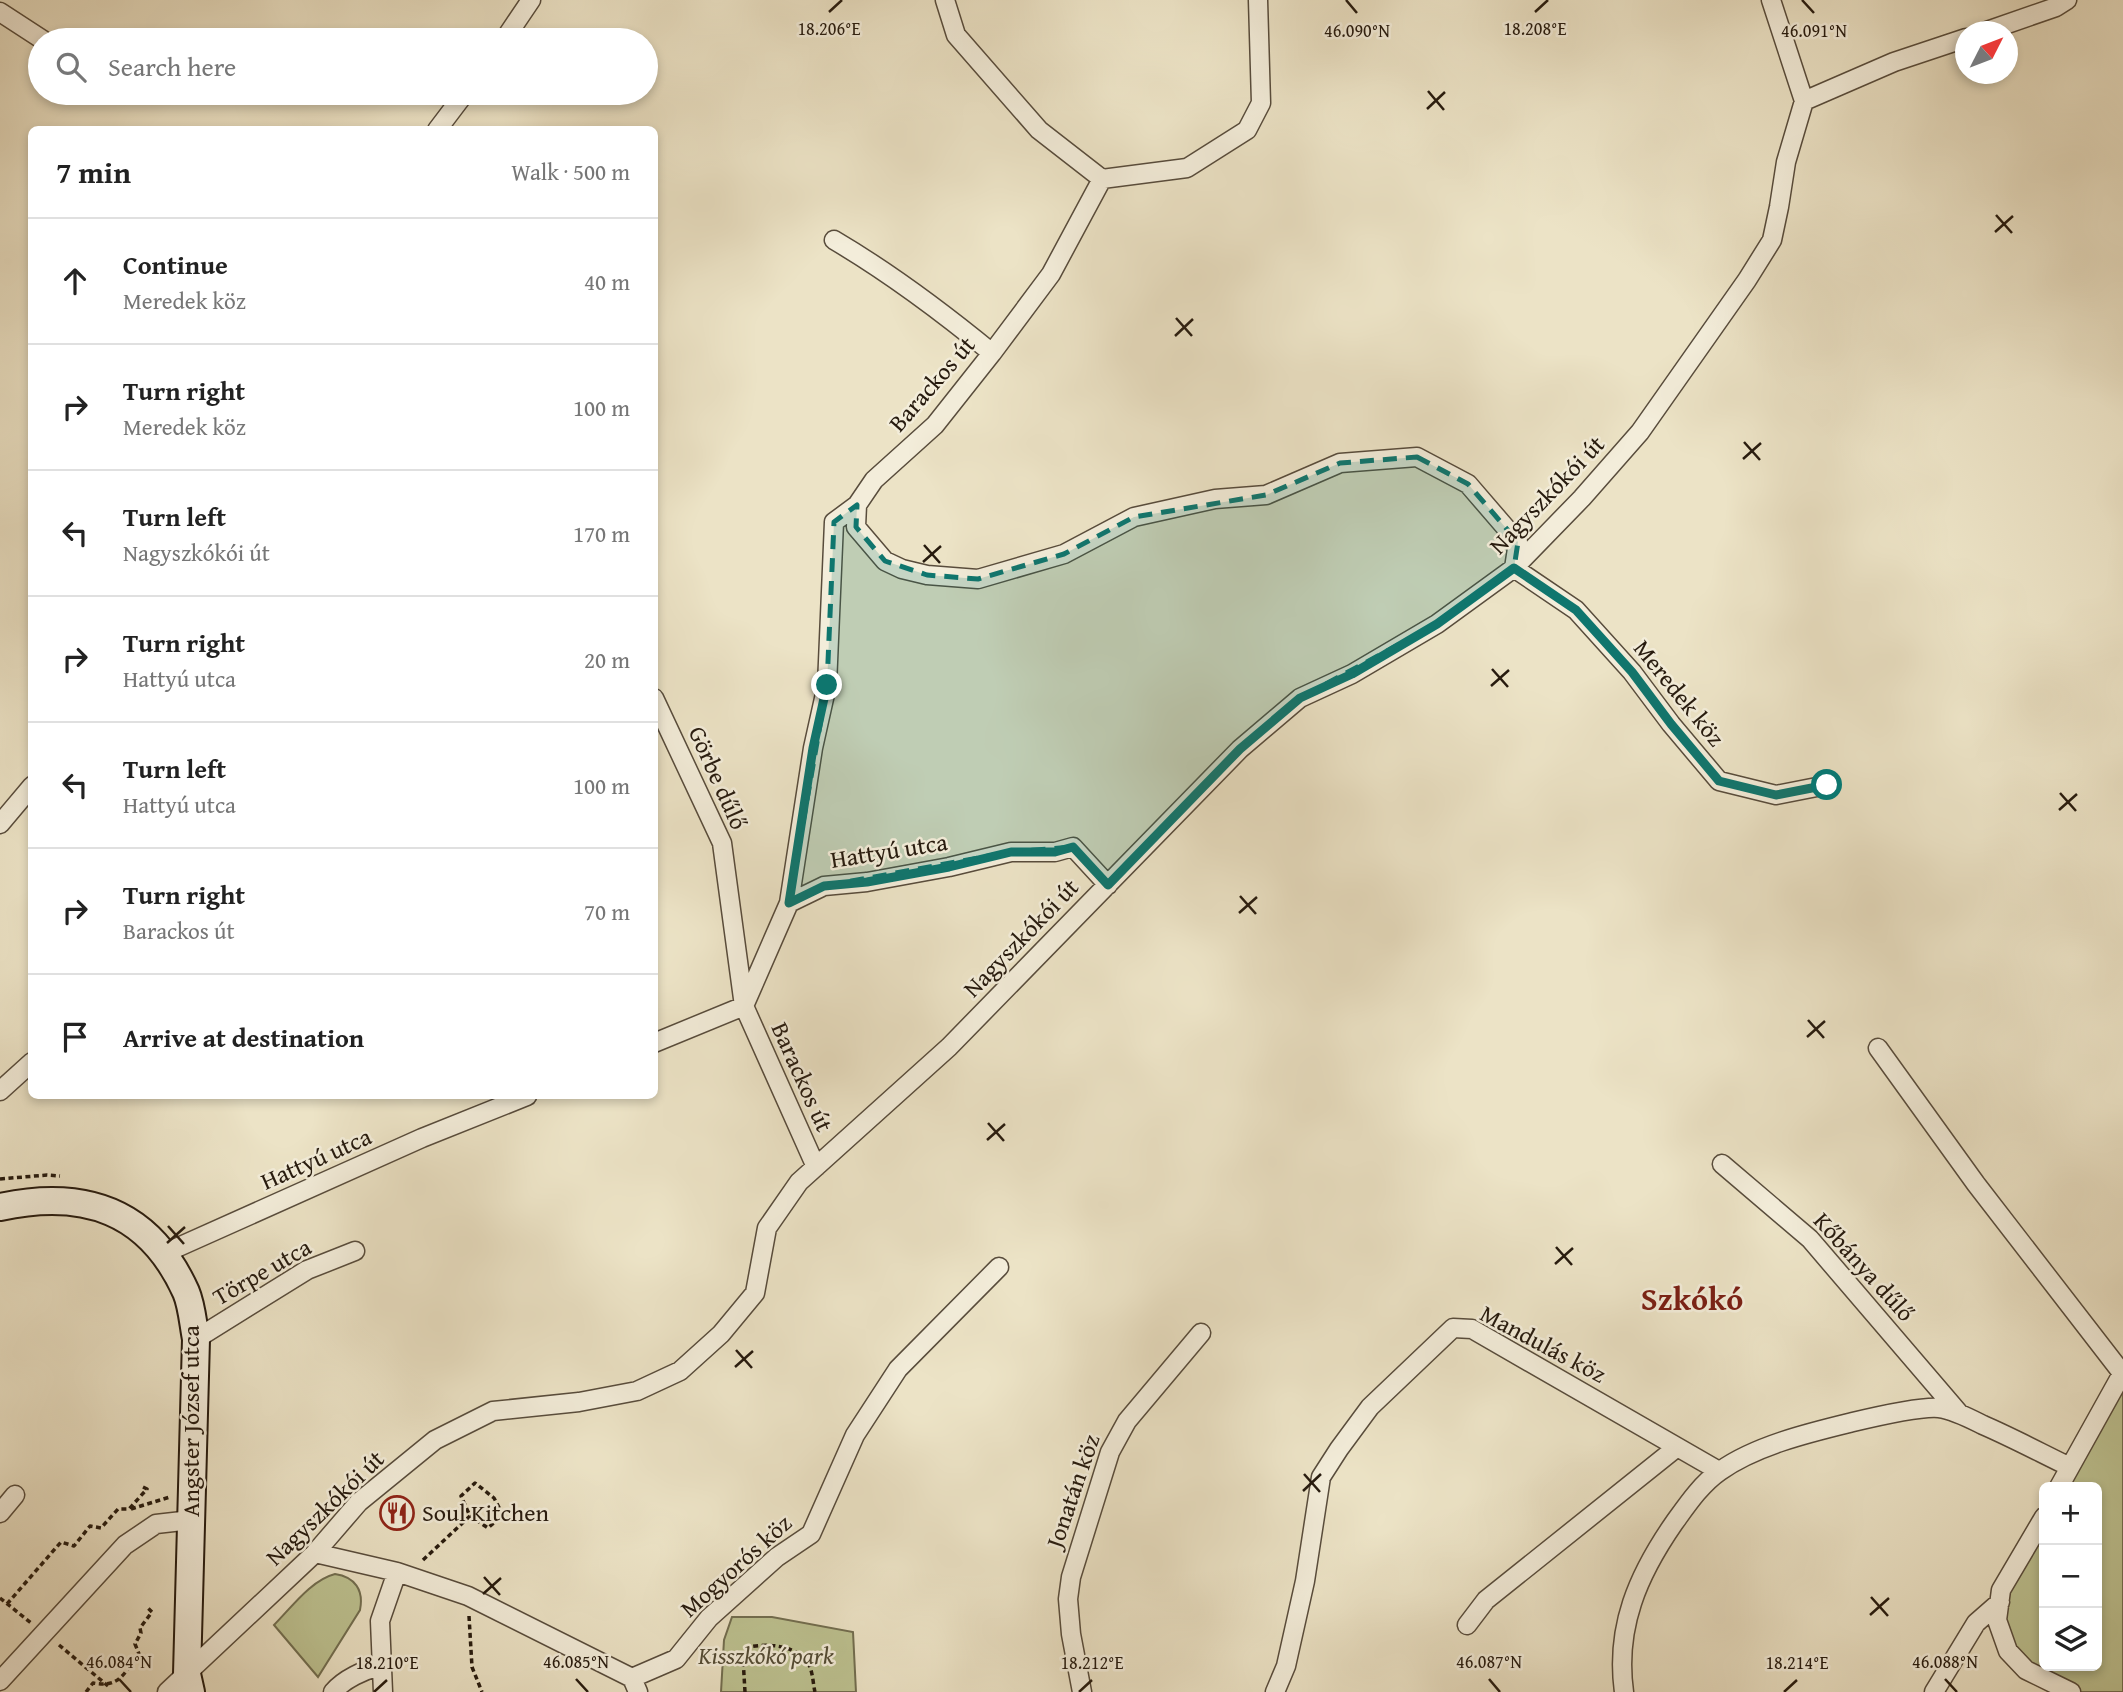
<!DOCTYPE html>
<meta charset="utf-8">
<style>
:root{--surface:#fff;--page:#f2f2f2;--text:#222;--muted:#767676;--line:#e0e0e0}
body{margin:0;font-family:"Gentium Book Plus",serif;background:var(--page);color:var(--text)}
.controls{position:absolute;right:21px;bottom:21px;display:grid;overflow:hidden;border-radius:10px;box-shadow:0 4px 10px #0003}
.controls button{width:63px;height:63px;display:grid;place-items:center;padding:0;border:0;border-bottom:2px solid var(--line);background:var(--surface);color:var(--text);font:35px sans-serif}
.compass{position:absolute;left:1955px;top:21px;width:63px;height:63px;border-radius:50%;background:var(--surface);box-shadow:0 4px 10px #0003;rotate:48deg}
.stop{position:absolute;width:21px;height:21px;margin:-16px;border:5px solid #0f766e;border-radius:50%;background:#fff}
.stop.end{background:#0f766e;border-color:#fff;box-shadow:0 2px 7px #0008}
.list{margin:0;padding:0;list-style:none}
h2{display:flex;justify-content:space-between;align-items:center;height:91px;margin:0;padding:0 28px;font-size:30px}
h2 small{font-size:23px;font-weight:400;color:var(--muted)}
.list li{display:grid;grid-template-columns:46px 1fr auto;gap:21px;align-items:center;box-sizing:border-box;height:126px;padding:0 28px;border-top:2px solid var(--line)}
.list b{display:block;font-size:26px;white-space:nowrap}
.list p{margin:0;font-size:23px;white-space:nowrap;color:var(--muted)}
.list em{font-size:23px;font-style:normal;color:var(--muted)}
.icon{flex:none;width:38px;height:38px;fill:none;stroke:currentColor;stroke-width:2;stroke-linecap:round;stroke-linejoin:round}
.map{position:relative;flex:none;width:2123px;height:1692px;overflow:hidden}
.search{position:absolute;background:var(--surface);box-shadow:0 4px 10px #0003;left:28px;top:28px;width:630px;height:77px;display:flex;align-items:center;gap:18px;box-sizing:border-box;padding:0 24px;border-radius:38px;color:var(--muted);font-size:26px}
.panel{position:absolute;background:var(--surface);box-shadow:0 4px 10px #0003;left:28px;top:126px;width:630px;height:973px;border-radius:10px}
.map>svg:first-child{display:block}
</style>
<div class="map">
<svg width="2123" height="1692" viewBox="0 0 2123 1692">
<rect width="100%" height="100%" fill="#ece3c6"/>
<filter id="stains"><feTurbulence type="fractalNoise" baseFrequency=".00286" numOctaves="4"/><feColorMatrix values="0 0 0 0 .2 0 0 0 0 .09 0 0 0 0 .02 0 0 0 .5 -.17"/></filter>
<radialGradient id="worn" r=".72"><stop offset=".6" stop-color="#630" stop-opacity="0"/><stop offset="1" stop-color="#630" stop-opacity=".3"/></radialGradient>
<!-- green -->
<path fill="#bdc291" stroke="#726e50" stroke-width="2" d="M2123 1372V1692H2071L2008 1651 2001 1590 2044 1517V1666H2097V1487H2059Z
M335 1574C355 1577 364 1590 360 1610L318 1677 274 1625C291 1608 311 1580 335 1574Z
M732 1617H772L853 1632 856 1692H721L724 1640Z"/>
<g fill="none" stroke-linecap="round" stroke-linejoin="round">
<!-- street casing -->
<g stroke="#584c3c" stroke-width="21">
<path id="street" d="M0 12 43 40
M1984 32 2056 7 2067 0
M504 40 531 0
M1804 101 1894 62 1966 38
M437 130 465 93
M1102 179 1187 168 1247 130 1261 103 1258 0
M834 240C890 273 942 312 992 353
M857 505 856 527 885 561 902 569 927 575 978 579 1064 554 1134 517 1215 499 1266 495 1340 463 1417 457 1468 484 1518 542 1514 568 1576 610 1632 672 1671 724 1719 781 1776 795 1827 785
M654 698 722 843 744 1006 816 1167
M0 824 32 786
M789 903 813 748 827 685 834 522 857 505 874 480 935 425 992 353 1051 274 1102 179 1039 130 956 35 945 0
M654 1043 744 1006 789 903 824 886 867 882 949 867 1011 852H1055L1073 847 1108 885
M1878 1048 1976 1184 2122 1373
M0 1091 32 1062
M1722 1164 1810 1239 1959 1413
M165 1253 422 1138 527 1096
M196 1339 307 1270 355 1251
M2059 1487 2123 1372
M0 1513 15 1495
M2044 1517 2001 1590 1997 1620 2008 1651 2026 1670 2071 1692
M315 1553 397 1572 468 1596 632 1678 638 1692
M1467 1625 1486 1600 1676 1448
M632 1678 676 1659 709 1618 777 1557 811 1534 855 1435 898 1369 999 1267
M0 1681 125 1545 156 1524 191 1520
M167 1692 315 1553 359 1502 435 1440 493 1411 579 1402 637 1391 680 1371 721 1334 755 1293 767 1228 799 1182 949 1047 1240 749 1300 698 1352 674 1437 624 1514 568 1582 498 1640 432 1747 280 1772 240 1779 207 1786 162 1804 101 1771 0
M333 1692C344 1679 364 1670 380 1666
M383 1692 380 1621 397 1572
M1082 1692 1071 1634 1068 1599 1071 1577 1110 1452 1127 1421 1201 1333
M1275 1692 1286 1666 1305 1581 1321 1477 1339 1449 1370 1407 1453 1328 1472 1329 1719 1471
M1624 1692C1615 1627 1638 1575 1674 1523 1687 1505 1701 1484 1720 1471 1755 1446 1808 1433 1849 1423 1870 1418 1919 1406 1939 1408 1954 1410 1969 1418 1983 1425 2013 1438 2041 1453 2070 1467
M1934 1692 1976 1623 2000 1602"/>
</g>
<!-- secondary casing -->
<g stroke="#261a0e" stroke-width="30">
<path id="secondary" d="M0 1207C84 1189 149 1210 186 1292 192 1306 193 1324 196 1339L187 1674 191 1692"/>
</g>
<!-- path -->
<path stroke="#261a0e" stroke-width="3.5" stroke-dasharray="5 3.5" stroke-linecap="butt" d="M0 1179 47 1175 60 1176
M131 1509 170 1497
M423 1560 470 1516 461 1496 475 1483 494 1498 503 1515 488 1528 470 1516
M0 1598 31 1623
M7 1604 61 1542 74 1546 90 1526 101 1528 118 1509H129L147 1489 143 1487
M469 1616 472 1667 482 1692
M59 1645 108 1686
M86 1692 93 1683C120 1688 123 1674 139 1654L135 1644 141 1633 140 1628 152 1612 146 1606
M745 1692 743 1658 749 1647C769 1643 797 1645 809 1665 813 1673 813 1684 815 1692"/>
<!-- street -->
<use href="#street" stroke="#f3edda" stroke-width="18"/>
<!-- secondary -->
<use href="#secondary" stroke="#f3edda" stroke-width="26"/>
</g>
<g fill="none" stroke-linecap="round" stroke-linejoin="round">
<!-- route -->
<path stroke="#0f766e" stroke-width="9" d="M827 685 813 748 789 903 824 886 867 882 949 867 1011 852H1055L1073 847 1108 885 1240 749 1300 698 1352 674 1437 624 1514 568 1576 610 1632 672 1671 724 1719 781 1776 795 1827 785"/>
</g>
<!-- marked area -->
<path fill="#0f766e" fill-opacity="0.2" stroke="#0f766e" stroke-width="5" stroke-dasharray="14 9" stroke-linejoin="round" d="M1417 457 1468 484 1518 542 1514 568 1437 624 1300 698 1240 749 1108 885 1073 847 1011 852 824 886 789 903 827 685 834 522 857 505 856 527 885 561 927 575 978 579 1064 554 1134 517 1266 495 1340 463Z"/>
<!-- ticks -->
<path fill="none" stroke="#261a0e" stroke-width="2.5" d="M1346 0 1357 13M1802 0 1814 13M829 12 842 0M1535 12 1548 0M1428 91 1444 110M1427 109 1445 92M1996 215 2012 233M1995 232 2013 216M1176 318 1192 336M1175 336 1193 319M1744 442 1760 460M1743 459 1761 443M924 545 940 563M923 562 941 546M1492 669 1508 687M1491 686 1509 670M2060 793 2076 811M2059 810 2077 794M1240 896 1256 914M1239 913 1257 897M1808 1020 1824 1038M1807 1037 1825 1021M988 1123 1004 1141M987 1140 1005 1124M168 1226 184 1244M167 1243 185 1227M1556 1247 1572 1265M1555 1264 1573 1248M736 1350 752 1368M735 1367 753 1351M1304 1474 1320 1492M1303 1491 1321 1474M484 1577 500 1595M483 1594 501 1578M1871 1597 1888 1616M1870 1615 1889 1598M119 1679 131 1692M576 1679 588 1692M1489 1679 1500 1692M1945 1679 1957 1692M374 1692 387 1680M1079 1692 1092 1680M1784 1692 1797 1680"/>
<!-- icons -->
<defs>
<g id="restaurant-ring" transform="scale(1.75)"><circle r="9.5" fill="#f3edda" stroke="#8f2418" stroke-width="1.5"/><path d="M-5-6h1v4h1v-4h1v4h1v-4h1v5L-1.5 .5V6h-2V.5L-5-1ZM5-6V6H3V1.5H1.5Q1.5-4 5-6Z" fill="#8f2418"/></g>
</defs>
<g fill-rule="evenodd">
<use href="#restaurant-ring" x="397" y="1513"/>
</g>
<g text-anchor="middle" stroke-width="5" stroke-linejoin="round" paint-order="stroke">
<!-- street labels -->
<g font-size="24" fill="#261a0e" stroke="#f3edda">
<text transform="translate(932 384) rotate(-49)" y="8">Barackos út</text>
<text transform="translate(1547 495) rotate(-46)" y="8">Nagyszkókói út</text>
<text transform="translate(1679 693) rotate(51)" y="8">Meredek köz</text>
<text transform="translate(718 778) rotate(66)" y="8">Görbe dűlő</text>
<text transform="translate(889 851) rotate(-9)" y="8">Hattyú utca</text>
<text transform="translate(1021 938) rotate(-46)" y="8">Nagyszkókói út</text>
<text transform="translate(802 1077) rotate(66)" y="8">Barackos út</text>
<text transform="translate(316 1159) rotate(-24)" y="8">Hattyú utca</text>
<text transform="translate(1864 1267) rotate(48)" y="8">Kőbánya dűlő</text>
<text transform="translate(262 1272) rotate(-30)" y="8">Törpe utca</text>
<text transform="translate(1543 1344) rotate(28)" y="8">Mandulás köz</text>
<text transform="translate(191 1421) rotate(-90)" y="8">Angster József utca</text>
<text transform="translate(1073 1491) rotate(-71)" y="8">Jonatán köz</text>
<text transform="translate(325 1508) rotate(-44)" y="8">Nagyszkókói út</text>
<text transform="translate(736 1566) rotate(-42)" y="8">Mogyorós köz</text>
</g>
<!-- poi labels -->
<g font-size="24" fill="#261a0e" stroke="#f3edda" text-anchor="start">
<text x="422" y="1521">Soul Kitchen</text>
</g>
<!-- park labels -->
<g font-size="24" font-style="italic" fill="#534c35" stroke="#f3edda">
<text x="766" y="1664">Kisszkókó park</text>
</g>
<!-- district labels -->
<g font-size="32" font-weight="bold" fill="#7a1f14" stroke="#f3edda">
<text x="1692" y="1310">Szkókó</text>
</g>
</g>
<g font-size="18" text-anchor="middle" fill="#261a0e" stroke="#f3edda" stroke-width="5" stroke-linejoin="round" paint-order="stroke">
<text x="1535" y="35">18.208°E</text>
<text x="829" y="35">18.206°E</text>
<text x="1357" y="37">46.090°N</text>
<text x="1814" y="37">46.091°N</text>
<text x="119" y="1668">46.084°N</text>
<text x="576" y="1668">46.085°N</text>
<text x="1489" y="1668">46.087°N</text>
<text x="1945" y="1668">46.088°N</text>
<text x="387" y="1669">18.210°E</text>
<text x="1092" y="1669">18.212°E</text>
<text x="1797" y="1669">18.214°E</text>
</g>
<rect width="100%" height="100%" filter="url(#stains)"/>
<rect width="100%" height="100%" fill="url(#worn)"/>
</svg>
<div class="controls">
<button>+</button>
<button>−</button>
<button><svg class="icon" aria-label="layers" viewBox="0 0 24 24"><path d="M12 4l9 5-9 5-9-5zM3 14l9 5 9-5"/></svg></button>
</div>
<svg class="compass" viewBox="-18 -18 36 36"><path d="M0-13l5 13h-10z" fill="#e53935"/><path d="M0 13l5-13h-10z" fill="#767676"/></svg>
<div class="stop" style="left:1827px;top:785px"></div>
<div class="stop end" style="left:827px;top:685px"></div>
<div class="search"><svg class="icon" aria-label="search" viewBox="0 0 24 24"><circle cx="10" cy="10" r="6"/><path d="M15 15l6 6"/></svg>Search here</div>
<section class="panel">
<h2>7 min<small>Walk · 500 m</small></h2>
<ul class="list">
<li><svg class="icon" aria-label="ahead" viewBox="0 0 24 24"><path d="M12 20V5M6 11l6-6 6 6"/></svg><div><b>Continue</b><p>Meredek köz</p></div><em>40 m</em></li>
<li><svg class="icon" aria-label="right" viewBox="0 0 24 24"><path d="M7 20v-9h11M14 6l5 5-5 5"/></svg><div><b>Turn right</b><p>Meredek köz</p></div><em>100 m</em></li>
<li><svg class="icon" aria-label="left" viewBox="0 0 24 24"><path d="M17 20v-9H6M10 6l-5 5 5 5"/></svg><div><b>Turn left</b><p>Nagyszkókói út</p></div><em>170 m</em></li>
<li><svg class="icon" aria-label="right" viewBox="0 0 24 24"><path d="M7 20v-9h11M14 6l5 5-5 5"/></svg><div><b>Turn right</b><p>Hattyú utca</p></div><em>20 m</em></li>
<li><svg class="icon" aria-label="left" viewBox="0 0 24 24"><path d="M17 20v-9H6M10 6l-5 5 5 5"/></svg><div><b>Turn left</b><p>Hattyú utca</p></div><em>100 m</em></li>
<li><svg class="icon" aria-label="right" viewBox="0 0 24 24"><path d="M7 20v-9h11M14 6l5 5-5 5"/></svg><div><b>Turn right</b><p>Barackos út</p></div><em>70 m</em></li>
<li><svg class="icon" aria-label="arrive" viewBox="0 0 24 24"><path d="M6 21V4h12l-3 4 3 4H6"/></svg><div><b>Arrive at destination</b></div></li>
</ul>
</section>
</div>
